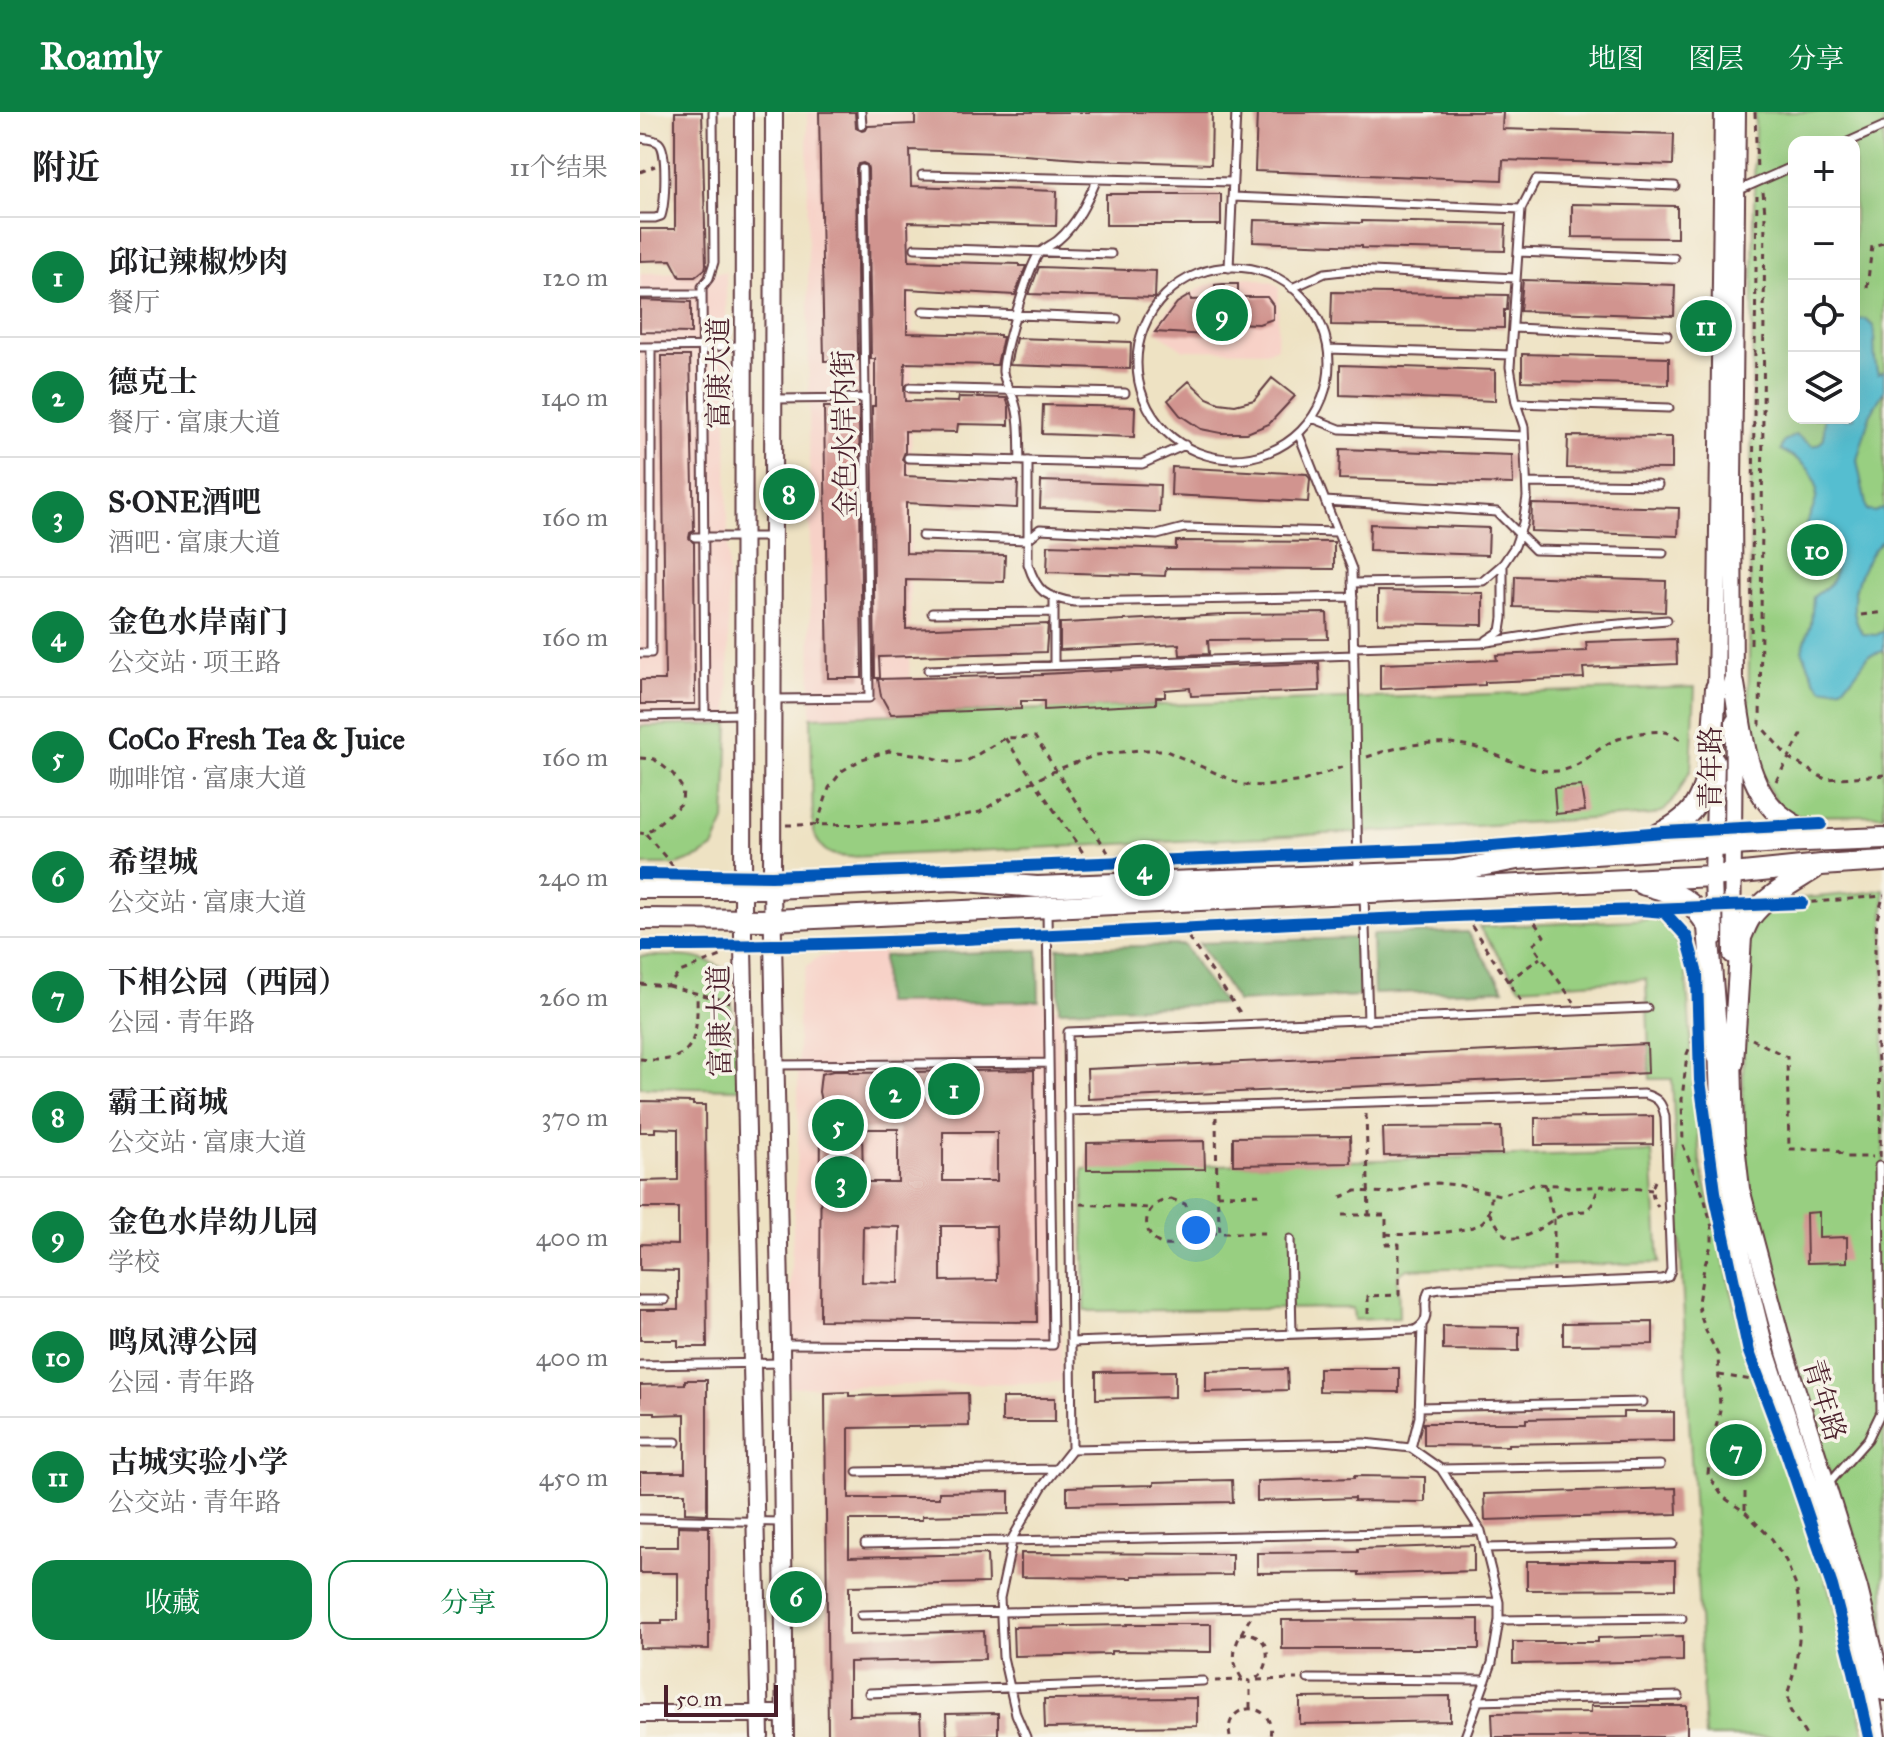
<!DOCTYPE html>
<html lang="zh">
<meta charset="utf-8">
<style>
:root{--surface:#fff;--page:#f6f6f6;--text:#202124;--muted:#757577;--line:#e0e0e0;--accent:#0b8043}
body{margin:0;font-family:"IM FELL Great Primer","Noto Serif SC",serif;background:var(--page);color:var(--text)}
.controls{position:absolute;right:24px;top:24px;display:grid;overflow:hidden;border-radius:16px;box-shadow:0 8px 32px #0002}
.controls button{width:72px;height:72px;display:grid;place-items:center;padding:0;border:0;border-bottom:2px solid var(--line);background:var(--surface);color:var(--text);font:40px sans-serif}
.scale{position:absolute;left:24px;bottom:20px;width:114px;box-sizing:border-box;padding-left:8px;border:4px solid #4a1f2b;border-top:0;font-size:22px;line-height:28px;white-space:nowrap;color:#4a1f2b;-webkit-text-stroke:6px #f7f3e8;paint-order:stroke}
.you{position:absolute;left:556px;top:1118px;width:28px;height:28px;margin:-20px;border:6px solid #fff;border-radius:50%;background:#1a73e8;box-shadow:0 0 0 12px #1a73e833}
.badge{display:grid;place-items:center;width:52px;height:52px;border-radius:50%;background:var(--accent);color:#fff;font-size:26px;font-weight:700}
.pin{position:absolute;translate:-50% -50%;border:4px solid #fff;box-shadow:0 2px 8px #0006}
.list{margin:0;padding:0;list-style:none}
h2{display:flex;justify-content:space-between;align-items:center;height:104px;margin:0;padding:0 32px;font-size:34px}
h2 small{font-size:26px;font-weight:400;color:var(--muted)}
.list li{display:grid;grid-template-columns:52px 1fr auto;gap:24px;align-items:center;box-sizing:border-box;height:120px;padding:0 32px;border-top:2px solid var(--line)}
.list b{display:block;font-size:30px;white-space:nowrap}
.list p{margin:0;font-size:26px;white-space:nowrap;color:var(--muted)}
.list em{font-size:26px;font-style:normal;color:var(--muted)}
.actions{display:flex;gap:16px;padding:24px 32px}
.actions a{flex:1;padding:18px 0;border:2px solid var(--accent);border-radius:24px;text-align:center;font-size:28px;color:var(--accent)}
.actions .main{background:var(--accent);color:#fff}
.icon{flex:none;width:44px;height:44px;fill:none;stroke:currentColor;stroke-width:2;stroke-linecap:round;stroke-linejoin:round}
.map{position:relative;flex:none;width:1244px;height:1625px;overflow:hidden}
header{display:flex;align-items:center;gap:48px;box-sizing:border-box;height:112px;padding:0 40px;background:var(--accent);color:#fff}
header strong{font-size:38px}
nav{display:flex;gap:44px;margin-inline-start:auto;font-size:28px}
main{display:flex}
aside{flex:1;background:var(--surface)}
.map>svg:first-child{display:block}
</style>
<header>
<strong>Roamly</strong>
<nav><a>地图</a><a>图层</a><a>分享</a></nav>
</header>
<main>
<aside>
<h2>附近<small>11个结果</small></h2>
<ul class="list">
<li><span class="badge">1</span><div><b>邱记辣椒炒肉</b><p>餐厅</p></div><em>120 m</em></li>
<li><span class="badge">2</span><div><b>德克士</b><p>餐厅 · 富康大道</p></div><em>140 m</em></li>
<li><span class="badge">3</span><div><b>S·ONE酒吧</b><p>酒吧 · 富康大道</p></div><em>160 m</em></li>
<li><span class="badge">4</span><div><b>金色水岸南门</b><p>公交站 · 项王路</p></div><em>160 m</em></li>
<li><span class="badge">5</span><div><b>CoCo Fresh Tea &amp; Juice</b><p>咖啡馆 · 富康大道</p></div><em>160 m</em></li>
<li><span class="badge">6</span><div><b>希望城</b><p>公交站 · 富康大道</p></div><em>240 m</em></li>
<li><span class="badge">7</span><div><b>下相公园（西园）</b><p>公园 · 青年路</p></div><em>260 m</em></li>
<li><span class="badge">8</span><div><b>霸王商城</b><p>公交站 · 富康大道</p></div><em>370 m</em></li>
<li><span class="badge">9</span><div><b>金色水岸幼儿园</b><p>学校</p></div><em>400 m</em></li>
<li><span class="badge">10</span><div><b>鸣凤溥公园</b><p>公园 · 青年路</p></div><em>400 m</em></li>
<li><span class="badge">11</span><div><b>古城实验小学</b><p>公交站 · 青年路</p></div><em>450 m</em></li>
</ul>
<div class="actions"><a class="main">收藏</a><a>分享</a></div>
</aside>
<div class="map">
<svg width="1244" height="1625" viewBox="0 0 1244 1625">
<rect width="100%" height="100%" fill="#f7f3e8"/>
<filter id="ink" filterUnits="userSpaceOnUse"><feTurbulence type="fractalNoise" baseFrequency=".0125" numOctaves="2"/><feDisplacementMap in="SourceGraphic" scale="16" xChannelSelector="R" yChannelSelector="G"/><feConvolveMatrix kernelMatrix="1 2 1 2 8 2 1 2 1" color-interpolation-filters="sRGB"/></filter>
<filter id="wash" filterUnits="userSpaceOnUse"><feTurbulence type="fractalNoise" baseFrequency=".006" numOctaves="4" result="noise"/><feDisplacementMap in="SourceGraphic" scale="32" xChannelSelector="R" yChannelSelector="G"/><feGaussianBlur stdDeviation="1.8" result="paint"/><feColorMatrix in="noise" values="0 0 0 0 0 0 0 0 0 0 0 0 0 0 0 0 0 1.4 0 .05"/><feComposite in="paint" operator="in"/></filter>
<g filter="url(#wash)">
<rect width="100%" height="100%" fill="#eee2c3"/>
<!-- built -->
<path fill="#f7d1c7" d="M167 0H274L269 602 171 605Z
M86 160 89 612 0 614V161Z
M607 165 634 171 639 175 637 235 628 239 544 238 516 219 518 212 531 194 555 179 566 173Z
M244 839V891L399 889 419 898 421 1270 149 1275 150 1170 158 1030V888L167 854 178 845 210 840Z"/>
<!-- green -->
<path fill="#98cf81" stroke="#717756" stroke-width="2" fill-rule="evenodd" d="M1115 0H1244V703L1158 704 1137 693 1108 635ZM1154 30H1214V306H1154Z
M1055 575 1051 657 1037 683 1024 699 1013 703 767 718 210 745C189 744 182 740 173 720L171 605Z
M89 612 85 709 73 736 59 745 37 753H0V614Z
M1244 777V1530L1219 1434 1185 1348 1141 1207 1110 1075 1106 1049 1103 988 1104 842 1114 813 1138 791 1154 787 1230 780Z
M1015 807C1031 816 1039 831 1045 848L1060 1050 1107 1241 1187 1470 1212 1561 1225 1625H1065L1032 967H1010L1006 867 880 875 839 815Z
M0 844C33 845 61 839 89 861L99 977 0 975Z
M1012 1040 1019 1151 767 1157 758 1163 759 1206 714 1208 713 1196 445 1199 443 1057Z"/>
<!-- forest -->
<path fill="#7ab26f" stroke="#62684d" stroke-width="2" d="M827 820 864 877 734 882 732 823Z
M717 826 720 884 597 890 559 831Z
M544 833 567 869 584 892 419 898 418 836Z
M398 838 399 889 244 891 243 844Z"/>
<!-- water -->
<path fill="#54bed0" stroke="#4f6e7e" stroke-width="2" d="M1225 207 1233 214C1236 230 1232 246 1238 262L1244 260V279L1230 303 1217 348 1227 398 1234 400 1244 396V427C1221 448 1202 494 1223 522L1236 523 1244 519V539L1229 543 1213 565 1202 575 1183 577 1175 568 1162 538 1171 512 1173 485C1178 481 1186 476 1190 472 1197 462 1197 448 1190 440L1171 443 1161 438C1159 419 1170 408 1175 391 1183 363 1163 349 1141 338L1144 330 1155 323 1173 334 1180 331 1184 326V306H1214V208Z"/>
<g id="blocks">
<!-- building -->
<path fill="#d1948f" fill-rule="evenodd" d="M35 0H62L66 153 65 157 55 165H40L31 148 0 149V117H35Z
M179 0H215L216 16 222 19 226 18 228 14 275 12V0H572L571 52 452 48 358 41 270 38 271 74 417 79 416 114 268 110 269 149 379 152V154H386L375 183 267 177V221L360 223V225H363L357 253 265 251 264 277 265 289 318 290 319 285 366 286 369 294V313L318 312 317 320 265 319V340L262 347 265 352V364L378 369 377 396 266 391V441L365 443 364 470 266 468V517L408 512 406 540 239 545 240 566H235L232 294H235V247H231L228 57 227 53 223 51 218 52 216 57 218 248 184 249Z
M617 0H863L862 17 1034 22 1033 53 863 48 862 68 615 59Z
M466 82H581V113H466Z
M932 92 1037 94V126L932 125Z
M614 108 722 111V109L866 112 865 139 722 136V134L613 130Z
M399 155 516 159 515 186 389 182Z
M883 168 1035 173 1034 204 880 199Z
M583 172H598V185H627L633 193V207L619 212 592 211 591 219H567V223L515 220 537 191 550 183 551 188 575 187V173Z
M692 180 868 183 867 198H864V216L691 213Z
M0 188 51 190V221L0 220Z
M376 226 491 230 490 257 370 253Z
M882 242 1029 246V273L882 269Z
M22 244H50L54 419 50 421 49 426 54 431 55 592H0V568H25Z
M700 253 855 258V289L700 283Z
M632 266 655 284 629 312 607 321H581L561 317 540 303 528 288 549 269 567 286 579 291 595 293 614 288Z
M403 293 495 295 494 325 402 322Z
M184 295H219L222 566H188Z
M928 324 1032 325V357L927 356Z
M700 337 872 343 873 372 699 367Z
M532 355 667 362 670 367 668 390 531 383Z
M401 369 520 373 519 400 400 396Z
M892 392 1039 396 1038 424 891 419Z
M730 412 849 416 848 443 729 439Z
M536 429 694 430V457L526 456 525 464 407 460 408 433 536 437Z
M875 464 1026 469 1025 500 874 495Z
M738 479 843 481V513L738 511Z
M687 501 688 527 568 528 569 542 540 543 539 532 420 538V511H424L585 503V502Z
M1036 527 1037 552 943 556 944 566 845 570V573L740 577V552L857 548 856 543 947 539 946 530Z
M679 551 680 579 551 584 550 576 525 578V585H516V592L404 598V589H381V597L251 602 241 584 238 567 402 563V562L482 558Z
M941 674 945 699 916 702 914 676Z
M1007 932 1008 961 448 987 447 957Z
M394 958 397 1210 180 1208 181 989 179 980 181 962 193 959H208L212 961ZM222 1017H258V1070H223ZM303 1020H357V1069H303ZM223 1114 260 1115 259 1171 222 1170ZM301 1114H356L357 1168 301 1169Z
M0 989 53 990V993H65L67 1235H38V1228H0V1198H38V1159L0 1158V1132L38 1133V1096H0V1069L38 1068V1017L15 1016V1020H0Z
M1013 1004V1032L895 1033V1006Z
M861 1015 862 1042 744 1044 743 1016Z
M710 1024 711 1051 593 1053V1025Z
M564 1029 565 1057 447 1058V1031Z
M1179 1100V1126L1207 1125V1150L1167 1151 1166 1101Z
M1013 1210V1232L923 1233V1211Z
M803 1214 879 1215V1239L803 1238Z
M679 1256H759V1280L679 1279Z
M647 1257 648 1278 566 1280V1259Z
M535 1259V1285L456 1287V1260Z
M45 1268H67V1402L45 1401V1381H0V1360H45V1302L15 1303V1300H0V1273L45 1272Z
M209 1280V1284L328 1281 329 1314 209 1316V1386H299V1380L369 1379V1402L282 1404V1408H209V1445L347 1442 348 1471 209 1474V1523L344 1519 345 1547 209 1550V1603L280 1602 281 1625H188L185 1281Z
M362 1286H415V1310H362Z
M983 1300H1034V1329L868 1332V1334L784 1333V1311H886V1307L983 1305Z
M714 1364 785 1365V1390L714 1389V1386L617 1389V1369L714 1366Z
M592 1368 593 1390 427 1393V1375L514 1373V1370Z
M1036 1376 1037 1402 845 1408 844 1382Z
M38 1414 69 1415V1537L0 1536V1511H22V1508H38V1461H0V1435H38Z
M834 1433V1459L719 1463V1460L617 1461V1441L718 1440V1437Z
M381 1441 592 1442V1463L492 1464V1466L381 1465Z
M887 1449H1035V1477L887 1478Z
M839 1507V1537H642V1508Z
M487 1512H571V1540L471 1539V1542L374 1544 373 1515 487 1513Z
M1043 1524V1549L873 1552V1530H958V1526Z
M810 1584V1609L660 1612V1586Z
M557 1586V1614L405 1616 404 1587Z
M951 1594H1047V1625H853L852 1601 951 1600Z
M358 1601V1623L307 1624 306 1602Z"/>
</g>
</g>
<g filter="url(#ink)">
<use href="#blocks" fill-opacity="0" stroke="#633c42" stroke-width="2"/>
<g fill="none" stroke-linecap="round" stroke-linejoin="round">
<!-- service casing -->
<g stroke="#633c42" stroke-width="11">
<path id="service" d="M221 0 222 13
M0 26C6 27 14 27 19 31 28 39 25 92 21 104L15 106H0
M1208 30 1244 14
M282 63 593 70
M1097 79 1154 54
M592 85 881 97
M275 136 471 142
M878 140 1034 146
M497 251a96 96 0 1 1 192 0a96 96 0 1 1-192 0Z
M589 156 596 0
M652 176 685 161 712 158 876 166
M0 182H62
M283 199 477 207
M873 216 1027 223
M0 235 102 234
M689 237 871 243
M270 276 485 281
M135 287 225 286
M876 291 1029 296
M672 306 700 317 884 324
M659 323 712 457 718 760
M268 346 502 352 545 333
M380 349C379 330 381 307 374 288 371 278 364 271 363 260 362 242 388 158 398 143 403 136 412 133 418 128 437 112 447 90 457 67
M388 349V452C397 480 405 485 434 490L713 485
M887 371 1018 373
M685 389 857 400 895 438 1023 441
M282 424 387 428 400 417 517 423 544 416 697 420
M55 425H133
M712 471 843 469 863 452 875 434 883 411 887 385 884 315 876 291 870 255 881 97 896 68 1035 74
M414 487V553
M292 501 414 500
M847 528 861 519 863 506V452
M714 535 841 531 944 515 1027 508
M0 541H11V235
M288 558 714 543
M135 587 229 586 222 57
M65 603 62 175 69 166 74 150 73 0
M0 604 102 602
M724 783 728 909
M135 953 409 951
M428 999 1004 982C1018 986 1022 990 1025 1005L1031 1158 1028 1165 1021 1167 800 1177 789 1179C780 1195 795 1206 775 1218L431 1230
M650 1127 652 1222
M0 1188H25
M141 1232 413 1233 407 799
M0 1253 141 1251
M779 1295 1003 1290
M0 1330H36
M771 1336 779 1305 782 1214
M432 1337 428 920 1007 896
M801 1357 1020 1353
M217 1360 416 1357
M1188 1372 1228 1327 1241 1300 1239 1054
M0 1407 142 1410
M225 1432 841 1419
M845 1436 1033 1432
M221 1503 859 1490
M859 1508 1042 1506
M668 1567 846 1568
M229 1581 563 1569
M837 1589 1039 1584
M386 1625 376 1602 363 1545 360 1486 373 1425 402 1375 432 1337 724 1331 771 1336 801 1357 841 1419 859 1490V1508L852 1551 825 1625"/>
</g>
<!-- tertiary casing -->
<g stroke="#633c42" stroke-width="20">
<path id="tertiary" d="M104 0 103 835 120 1625
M134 0 132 776 141 1232 145 1625
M1094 583 1093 374 1097 0
M1076 585 1083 0
M1075 825 1073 764 1076 648
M1092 843 1094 610
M1077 932 1080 1020 1086 1074 1099 1130 1125 1236 1207 1486 1228 1567 1237 1625
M1093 942 1095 1024 1101 1077 1145 1240 1219 1476 1244 1580
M0 1602H145"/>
</g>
<!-- secondary casing -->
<g stroke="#633c42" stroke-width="24">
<path id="secondary" d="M1094 572C1102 617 1104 678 1145 707 1157 716 1171 721 1183 728
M989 736C1010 726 1032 718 1048 702 1074 676 1073 611 1076 576
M1002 772C1034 781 1051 784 1068 815L1078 944
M0 776H132L315 768 397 775 814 759 877 747 1140 730 1244 726
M0 807 133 808 1073 764 1181 753 1244 749
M1093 951 1101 825C1104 819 1106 812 1110 806 1125 785 1152 771 1174 757"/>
</g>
<!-- path -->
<path stroke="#633c42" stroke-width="3" stroke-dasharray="6 6" stroke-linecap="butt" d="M1115 0 1117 60
M0 60 15 54
M1123 80 1125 101 1120 613 1149 646 1185 667 1244 663
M1227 176 1232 134 1244 131
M1221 503 1244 500
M1111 532 1117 84
M365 626 450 751
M727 645C759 634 794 626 829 634 858 640 885 661 916 659 938 658 951 641 969 631 982 624 1015 616 1029 621 1034 623 1039 627 1044 630
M0 646 14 647 33 662 43 677 42 691 6 722 0 721
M1136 669 1163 620
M146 713 279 712 340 700 383 674 421 656 457 643 499 638H524L603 673 626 674 663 669 705 654
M177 713 189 676 202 659 222 647 249 639 282 643 309 650H325L365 626 395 625 474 750
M6 722 37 759
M1148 795 1162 791 1244 784
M888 801 904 824 893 833 934 890
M825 804 882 891
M542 816 601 902
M868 869 900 846
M0 872 28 874 40 860 86 842
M28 874 90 890
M1058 915 1047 942 1042 987 1043 1033 1064 1085 1072 1115V1130L1064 1156 1058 1190 1059 1199 1066 1219 1078 1243 1080 1298 1070 1340 1068 1362 1083 1385 1105 1400 1132 1427 1146 1449 1156 1474 1160 1496V1521L1155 1556 1148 1580 1150 1598 1167 1625
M1112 927 1147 945 1149 1037H1194L1207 1045H1233
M0 947C55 954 58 927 57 881
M726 1002 729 1102
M576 1005 577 1083 580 1121
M1240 1045 1241 991 1236 923 1241 894 1235 857V837L1237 807 1243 785
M1015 1069C1010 1079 1012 1086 1018 1095
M905 1072 914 1108V1159
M577 1083 625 1082
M701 1085 716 1079 749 1081 784 1072 797 1071 818 1073 860 1083 896 1072 919 1073 933 1076 963 1074 1012 1078
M531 1087 545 1092 554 1106C587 1110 567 1153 542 1131 504 1145 491 1092 531 1087Z
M441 1092 509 1096
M849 1101C854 1107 858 1116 864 1122 879 1135 903 1113 916 1106 925 1101 937 1099 947 1099L953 1091 959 1074
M702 1103H746V1132H759V1183L728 1184V1207
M571 1121H626
M746 1122C763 1124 829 1121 841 1111 851 1103 851 1092 851 1081
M1079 1263 1119 1269
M1105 1380V1400
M600 1522C605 1522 609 1521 614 1523 634 1530 630 1564 611 1568
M617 1568 657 1567
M575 1569 603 1568
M610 1596V1569L603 1568C586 1544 597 1527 611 1505
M590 1625C582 1588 637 1587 630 1625"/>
<!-- service -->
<use href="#service" stroke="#fff" stroke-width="7"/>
<!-- tertiary -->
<use href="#tertiary" stroke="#fff" stroke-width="16"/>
<!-- secondary -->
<use href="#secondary" stroke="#fff" stroke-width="20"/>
<!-- cycleway casing -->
<g stroke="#f7f3e8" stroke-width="17">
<path id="cycleway" d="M0 762 132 764 815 737 1023 720 1181 712
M1013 797 1162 791
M0 834C198 835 397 824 595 814 730 807 866 802 1001 798L1024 800 1047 825 1057 862 1060 968 1076 1087 1109 1240 1145 1336 1192 1474 1214 1559 1229 1625"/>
</g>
<!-- cycleway -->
<use href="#cycleway" stroke="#0057b8" stroke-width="12"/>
</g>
</g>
<g text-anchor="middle" stroke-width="7" stroke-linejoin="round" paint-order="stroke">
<!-- street labels -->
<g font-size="28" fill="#4a1f2b" stroke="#f7f3e8">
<text transform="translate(78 261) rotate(-90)" y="10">富康大道</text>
<text transform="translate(204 322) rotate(-91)" y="10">金色水岸内街</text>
<text transform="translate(1070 656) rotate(-90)" y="10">青年路</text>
<text transform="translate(79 909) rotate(-91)" y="10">富康大道</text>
<text transform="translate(1185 1288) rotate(73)" y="10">青年路</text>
</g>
</g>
</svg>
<div class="controls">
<button>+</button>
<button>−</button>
<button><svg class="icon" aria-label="locate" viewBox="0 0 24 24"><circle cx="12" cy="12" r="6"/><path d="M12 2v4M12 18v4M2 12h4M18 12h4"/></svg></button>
<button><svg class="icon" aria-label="layers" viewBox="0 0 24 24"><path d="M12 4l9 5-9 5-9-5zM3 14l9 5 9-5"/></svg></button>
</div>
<div class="scale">50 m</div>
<div class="you"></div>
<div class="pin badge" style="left:314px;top:977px">1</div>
<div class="pin badge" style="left:255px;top:981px">2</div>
<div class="pin badge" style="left:201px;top:1070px">3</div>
<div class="pin badge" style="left:504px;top:758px">4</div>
<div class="pin badge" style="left:198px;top:1013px">5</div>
<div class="pin badge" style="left:156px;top:1485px">6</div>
<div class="pin badge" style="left:1096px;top:1338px">7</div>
<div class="pin badge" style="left:149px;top:382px">8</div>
<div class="pin badge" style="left:582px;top:203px">9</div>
<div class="pin badge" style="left:1177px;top:438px">10</div>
<div class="pin badge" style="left:1066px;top:214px">11</div>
</div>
</main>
